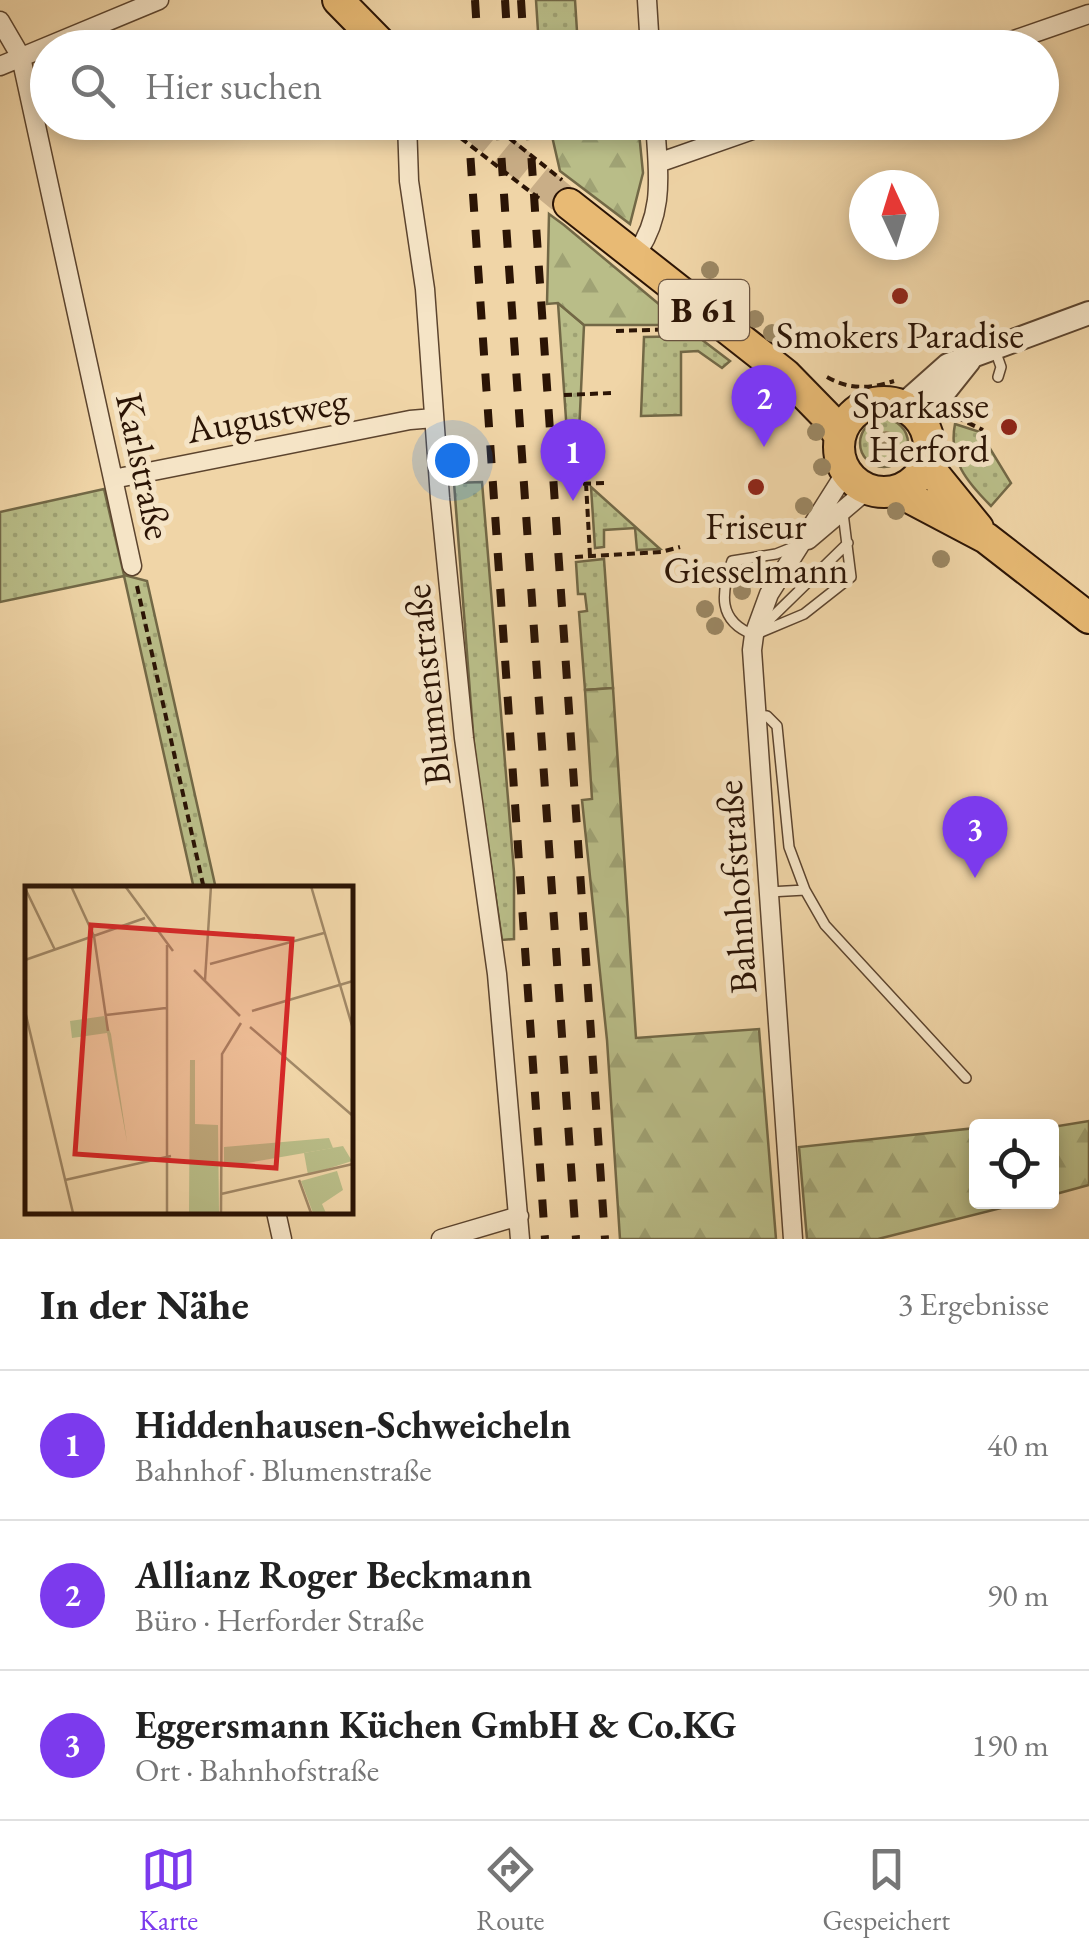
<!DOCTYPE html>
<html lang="de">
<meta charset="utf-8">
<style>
:root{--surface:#fff;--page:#f6f6f6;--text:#222;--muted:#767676;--line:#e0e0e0;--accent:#7c3aed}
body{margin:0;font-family:"EB Garamond",serif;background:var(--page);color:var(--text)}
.controls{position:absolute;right:30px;bottom:30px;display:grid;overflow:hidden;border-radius:10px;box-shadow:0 5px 15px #0003}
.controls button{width:90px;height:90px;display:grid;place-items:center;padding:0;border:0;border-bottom:2px solid var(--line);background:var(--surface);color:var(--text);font:50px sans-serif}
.compass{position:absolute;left:849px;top:170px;width:90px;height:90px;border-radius:50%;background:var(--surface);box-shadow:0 5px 15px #0003;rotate:356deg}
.you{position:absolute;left:452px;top:460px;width:35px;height:35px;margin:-25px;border:8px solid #fff;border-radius:50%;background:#1a73e8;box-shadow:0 0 0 15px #1a73e833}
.badge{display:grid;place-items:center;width:65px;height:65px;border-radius:50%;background:var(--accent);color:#fff;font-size:32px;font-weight:700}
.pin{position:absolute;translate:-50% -82px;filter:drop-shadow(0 2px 5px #0008)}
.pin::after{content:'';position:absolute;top:52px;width:35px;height:30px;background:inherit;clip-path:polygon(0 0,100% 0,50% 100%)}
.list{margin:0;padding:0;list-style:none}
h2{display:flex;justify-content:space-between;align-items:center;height:130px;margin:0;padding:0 40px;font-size:42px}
h2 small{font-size:32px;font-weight:400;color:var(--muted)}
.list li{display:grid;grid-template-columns:65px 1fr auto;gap:30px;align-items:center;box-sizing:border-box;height:150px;padding:0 40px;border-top:2px solid var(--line)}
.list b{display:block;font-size:38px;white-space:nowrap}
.list p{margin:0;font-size:32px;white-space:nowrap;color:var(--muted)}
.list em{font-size:32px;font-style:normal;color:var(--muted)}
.icon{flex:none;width:55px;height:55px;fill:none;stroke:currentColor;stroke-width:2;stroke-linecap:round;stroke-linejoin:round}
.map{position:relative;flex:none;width:1089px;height:1239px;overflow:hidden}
.search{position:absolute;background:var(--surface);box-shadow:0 5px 15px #0003;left:30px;right:30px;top:30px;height:110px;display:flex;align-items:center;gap:25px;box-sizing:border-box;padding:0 35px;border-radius:55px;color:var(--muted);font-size:38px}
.sheet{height:580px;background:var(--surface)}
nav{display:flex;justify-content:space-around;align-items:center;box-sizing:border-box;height:140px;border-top:2px solid var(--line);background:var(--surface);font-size:28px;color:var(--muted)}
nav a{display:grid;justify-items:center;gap:5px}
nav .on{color:var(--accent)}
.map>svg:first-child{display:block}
</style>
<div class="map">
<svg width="1089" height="1239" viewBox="0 0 1089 1239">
<defs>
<pattern id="grass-dots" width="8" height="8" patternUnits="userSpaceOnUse" patternTransform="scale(2.5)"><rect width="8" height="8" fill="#b9bd88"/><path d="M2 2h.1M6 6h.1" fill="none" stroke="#9fa274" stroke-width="1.8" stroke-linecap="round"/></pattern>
<pattern id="forest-firs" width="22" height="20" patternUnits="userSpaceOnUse" patternTransform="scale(2.5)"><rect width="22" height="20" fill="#b9bd88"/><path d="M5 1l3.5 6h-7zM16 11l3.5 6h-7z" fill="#9fa274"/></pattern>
</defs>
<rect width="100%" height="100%" fill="#f0d5a7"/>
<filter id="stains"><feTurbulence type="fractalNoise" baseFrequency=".002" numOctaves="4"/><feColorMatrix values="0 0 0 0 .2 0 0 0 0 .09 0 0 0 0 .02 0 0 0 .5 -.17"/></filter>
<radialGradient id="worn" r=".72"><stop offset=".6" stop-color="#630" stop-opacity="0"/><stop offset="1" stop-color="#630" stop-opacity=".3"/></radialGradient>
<!-- grass -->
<path fill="url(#grass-dots)" stroke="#726846" stroke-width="2.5" d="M536 0H575L578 47H539Z
M558 303 584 325 577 477H570Z
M697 336 730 361 722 368 698 351 681 352V415L641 416 644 337Z
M860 443a24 24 0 1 1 48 0a24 24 0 1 1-48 0Z
M955 424 980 432 1011 483 991 506C967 482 948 460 955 424Z
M482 482 514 872V939L502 940 475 758 454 483Z
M591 487 660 549 637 550 635 528 604 530V547L595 548Z
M104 489 124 575 147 581 216 889H194L124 576 0 602V512Z
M604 559 613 688 585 690 579 612 587 611 585 594H578L576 562Z"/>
<!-- forest -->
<path fill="url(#forest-firs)" stroke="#726846" stroke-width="2.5" d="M549 123H638L643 173 630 224 560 171Z
M549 214 564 225 684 325H584L558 303 547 304Z
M613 688 636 1038 759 1029 776 1239H620L607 1040 582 800 592 799 585 690Z
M1089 1121V1185L1052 1195V1127Z
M976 1128V1202H1025L878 1239H807L799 1147Z"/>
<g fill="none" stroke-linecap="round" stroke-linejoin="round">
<!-- primary-tunnel -->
<path stroke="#c9ae87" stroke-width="30" stroke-dasharray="30 15" stroke-linecap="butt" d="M469 122 569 204"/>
<!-- service casing -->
<g stroke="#5c442e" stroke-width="12">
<path id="service" d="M995 350 1001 367 998 377
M796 546 776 554 732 561C721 593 717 621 754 635L804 614 851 577 843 513
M763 626 848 543
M756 715 767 716 777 726 789 847 805 890 825 925 966 1078
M769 892 805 890"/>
</g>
<!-- minor casing -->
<g stroke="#5c442e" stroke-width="21">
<path id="minor" d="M647 0 650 48
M0 21 21 57 132 566
M991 48 1089 14
M0 66 159 0
M407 122 409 181 425 289 440 498 464 738 497 974 520 1239
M658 163 775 122
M635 256C666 212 658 173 655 122
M113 479 410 420 434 418
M808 540 868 489
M276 1212 282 1239
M441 1239 519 1216
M793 1239 752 650 754 635 769 594 846 472"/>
</g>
<!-- tertiary casing -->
<g stroke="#5c442e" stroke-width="26">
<path id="tertiary" d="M903 405 948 365 1089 313
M922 420 969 361"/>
</g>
<!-- primary casing -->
<g stroke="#2b1405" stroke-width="34">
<path id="primary" d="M338 0 385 48
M569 204 785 374 829 419 839 436
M839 447a45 45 0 1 1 90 0a45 45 0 1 1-90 0Z
M926 464 978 528
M897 491 986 538 1089 618"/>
</g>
<!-- path -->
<path stroke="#2b1405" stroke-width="4" stroke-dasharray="8 5" stroke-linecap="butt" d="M440 122 541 200
M489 122 562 180
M616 331 682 329
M827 377C850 390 868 389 894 381
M564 395 612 393
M956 417 983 430
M586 483 590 556
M570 484 607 483
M575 557 661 552 680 547
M137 586 204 889"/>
<!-- service -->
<use href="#service" stroke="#f5e4c6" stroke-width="9"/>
<!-- minor -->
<use href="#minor" stroke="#f5e4c6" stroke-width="18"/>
<!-- tertiary -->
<use href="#tertiary" stroke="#f5e4c6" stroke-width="22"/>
<!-- primary -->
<use href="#primary" stroke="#e8ba74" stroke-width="30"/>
<!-- rail -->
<path stroke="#2b1405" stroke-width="8" stroke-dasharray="18 18" stroke-linecap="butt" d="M475 0 478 48
M505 0 508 48
M521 0 524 48
M468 122 545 1239
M499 122 576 1239
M529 122 605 1239"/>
</g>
<!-- trees -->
<g fill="#9b8763">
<circle cx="710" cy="270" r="9"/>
<circle cx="755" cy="319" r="9"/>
<circle cx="772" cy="333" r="9"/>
<circle cx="816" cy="432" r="9"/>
<circle cx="886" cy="440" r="9"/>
<circle cx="822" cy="467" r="9"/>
<circle cx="804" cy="506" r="9"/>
<circle cx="896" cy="511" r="9"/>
<circle cx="941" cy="559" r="9"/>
<circle cx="708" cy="575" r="9"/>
<circle cx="742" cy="591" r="9"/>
<circle cx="705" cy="609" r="9"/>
<circle cx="715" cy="626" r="9"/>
</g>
<!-- markers -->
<g fill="#8f2418" stroke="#f5e4c6" stroke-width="4">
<circle cx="900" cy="296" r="10"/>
<circle cx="1009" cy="427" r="10"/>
<circle cx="756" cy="487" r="10"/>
</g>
<g text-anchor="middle" stroke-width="10" stroke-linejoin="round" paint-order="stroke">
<!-- shield labels -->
<rect fill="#f5e4c6" stroke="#68523f" stroke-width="2.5" x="659" y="280" width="90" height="60" rx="8"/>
<g font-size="35" font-weight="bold" fill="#2b1405">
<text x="704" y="322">B 61</text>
</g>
<!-- poi labels -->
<g font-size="38" fill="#2b1405" stroke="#f5e4c6">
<text x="900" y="348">Smokers Paradise</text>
<text x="989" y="418" text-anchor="end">Sparkasse<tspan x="989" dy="44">Herford</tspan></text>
<text x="756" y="539">Friseur<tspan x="756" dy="44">Giesselmann</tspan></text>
</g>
<!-- street labels -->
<g font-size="38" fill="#2b1405" stroke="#f5e4c6">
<text transform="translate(267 415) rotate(-11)" y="13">Augustweg</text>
<text transform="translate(144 466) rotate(78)" y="13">Karlstraße</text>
<text transform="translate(427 685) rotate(-96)" y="13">Blumenstraße</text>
<text transform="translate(736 887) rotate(-94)" y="13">Bahnhofstraße</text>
</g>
</g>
<!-- overview -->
<g transform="translate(25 886)">
<rect width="328" height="328" fill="#f0d5a7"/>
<path d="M79 130 86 148 102 256 82 147 47 152 45 135ZM318 260 327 275 283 289 279 267Z" fill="#b9bd88"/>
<path d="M165 174H170V238L193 239 194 327H164ZM304 252 308 262 199 281V261ZM312 285 318 304 297 318 301 327H288L276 295Z" fill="#b9bd88"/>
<path fill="none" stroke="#a18866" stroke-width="2.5" d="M46 0 69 50 83 145M100 0 148 65M286 0 328 143M0 2 30 64M0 74 120 32M185 78 299 47M169 84 215 130M180 94 186 0M0 125 48 327M227 125 328 95M81 129 141 122M225 141 328 230M40 294 146 270M274 294 286 327M196 308 328 278M142 327V59M196 327 197 168 216 137"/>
<path fill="#d62828" fill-opacity="0.15" stroke="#d62828" stroke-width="5" d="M66 39 267 53 251 282 50 268Z"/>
<rect width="328" height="328" fill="none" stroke="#2b1405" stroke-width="5"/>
</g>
<rect width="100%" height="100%" filter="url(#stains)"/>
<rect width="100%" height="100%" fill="url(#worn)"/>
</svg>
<div class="controls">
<button><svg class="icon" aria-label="locate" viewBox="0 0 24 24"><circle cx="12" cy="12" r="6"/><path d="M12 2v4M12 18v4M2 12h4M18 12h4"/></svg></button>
</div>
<svg class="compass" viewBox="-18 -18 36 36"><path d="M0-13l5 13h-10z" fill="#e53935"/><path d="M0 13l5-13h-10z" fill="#767676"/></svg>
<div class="you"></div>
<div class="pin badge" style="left:573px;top:501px">1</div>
<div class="pin badge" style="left:764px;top:447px">2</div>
<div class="pin badge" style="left:975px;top:878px">3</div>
<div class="search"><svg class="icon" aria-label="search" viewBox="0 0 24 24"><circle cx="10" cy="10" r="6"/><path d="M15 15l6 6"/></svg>Hier suchen</div>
</div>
<section class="sheet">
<h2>In der Nähe<small>3 Ergebnisse</small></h2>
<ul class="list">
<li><span class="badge">1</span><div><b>Hiddenhausen-Schweicheln</b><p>Bahnhof · Blumenstraße</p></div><em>40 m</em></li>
<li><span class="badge">2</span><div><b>Allianz Roger Beckmann</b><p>Büro · Herforder Straße</p></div><em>90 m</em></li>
<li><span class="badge">3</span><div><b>Eggersmann Küchen GmbH &amp; Co.KG</b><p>Ort · Bahnhofstraße</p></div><em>190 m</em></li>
</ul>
</section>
<nav>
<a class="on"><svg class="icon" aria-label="map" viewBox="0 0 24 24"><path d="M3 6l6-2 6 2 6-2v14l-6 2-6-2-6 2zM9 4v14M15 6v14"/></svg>Karte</a>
<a><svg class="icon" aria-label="directions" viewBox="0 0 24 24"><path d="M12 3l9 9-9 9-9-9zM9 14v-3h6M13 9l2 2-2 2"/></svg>Route</a>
<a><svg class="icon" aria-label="saved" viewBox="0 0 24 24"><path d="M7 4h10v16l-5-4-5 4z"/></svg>Gespeichert</a>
</nav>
